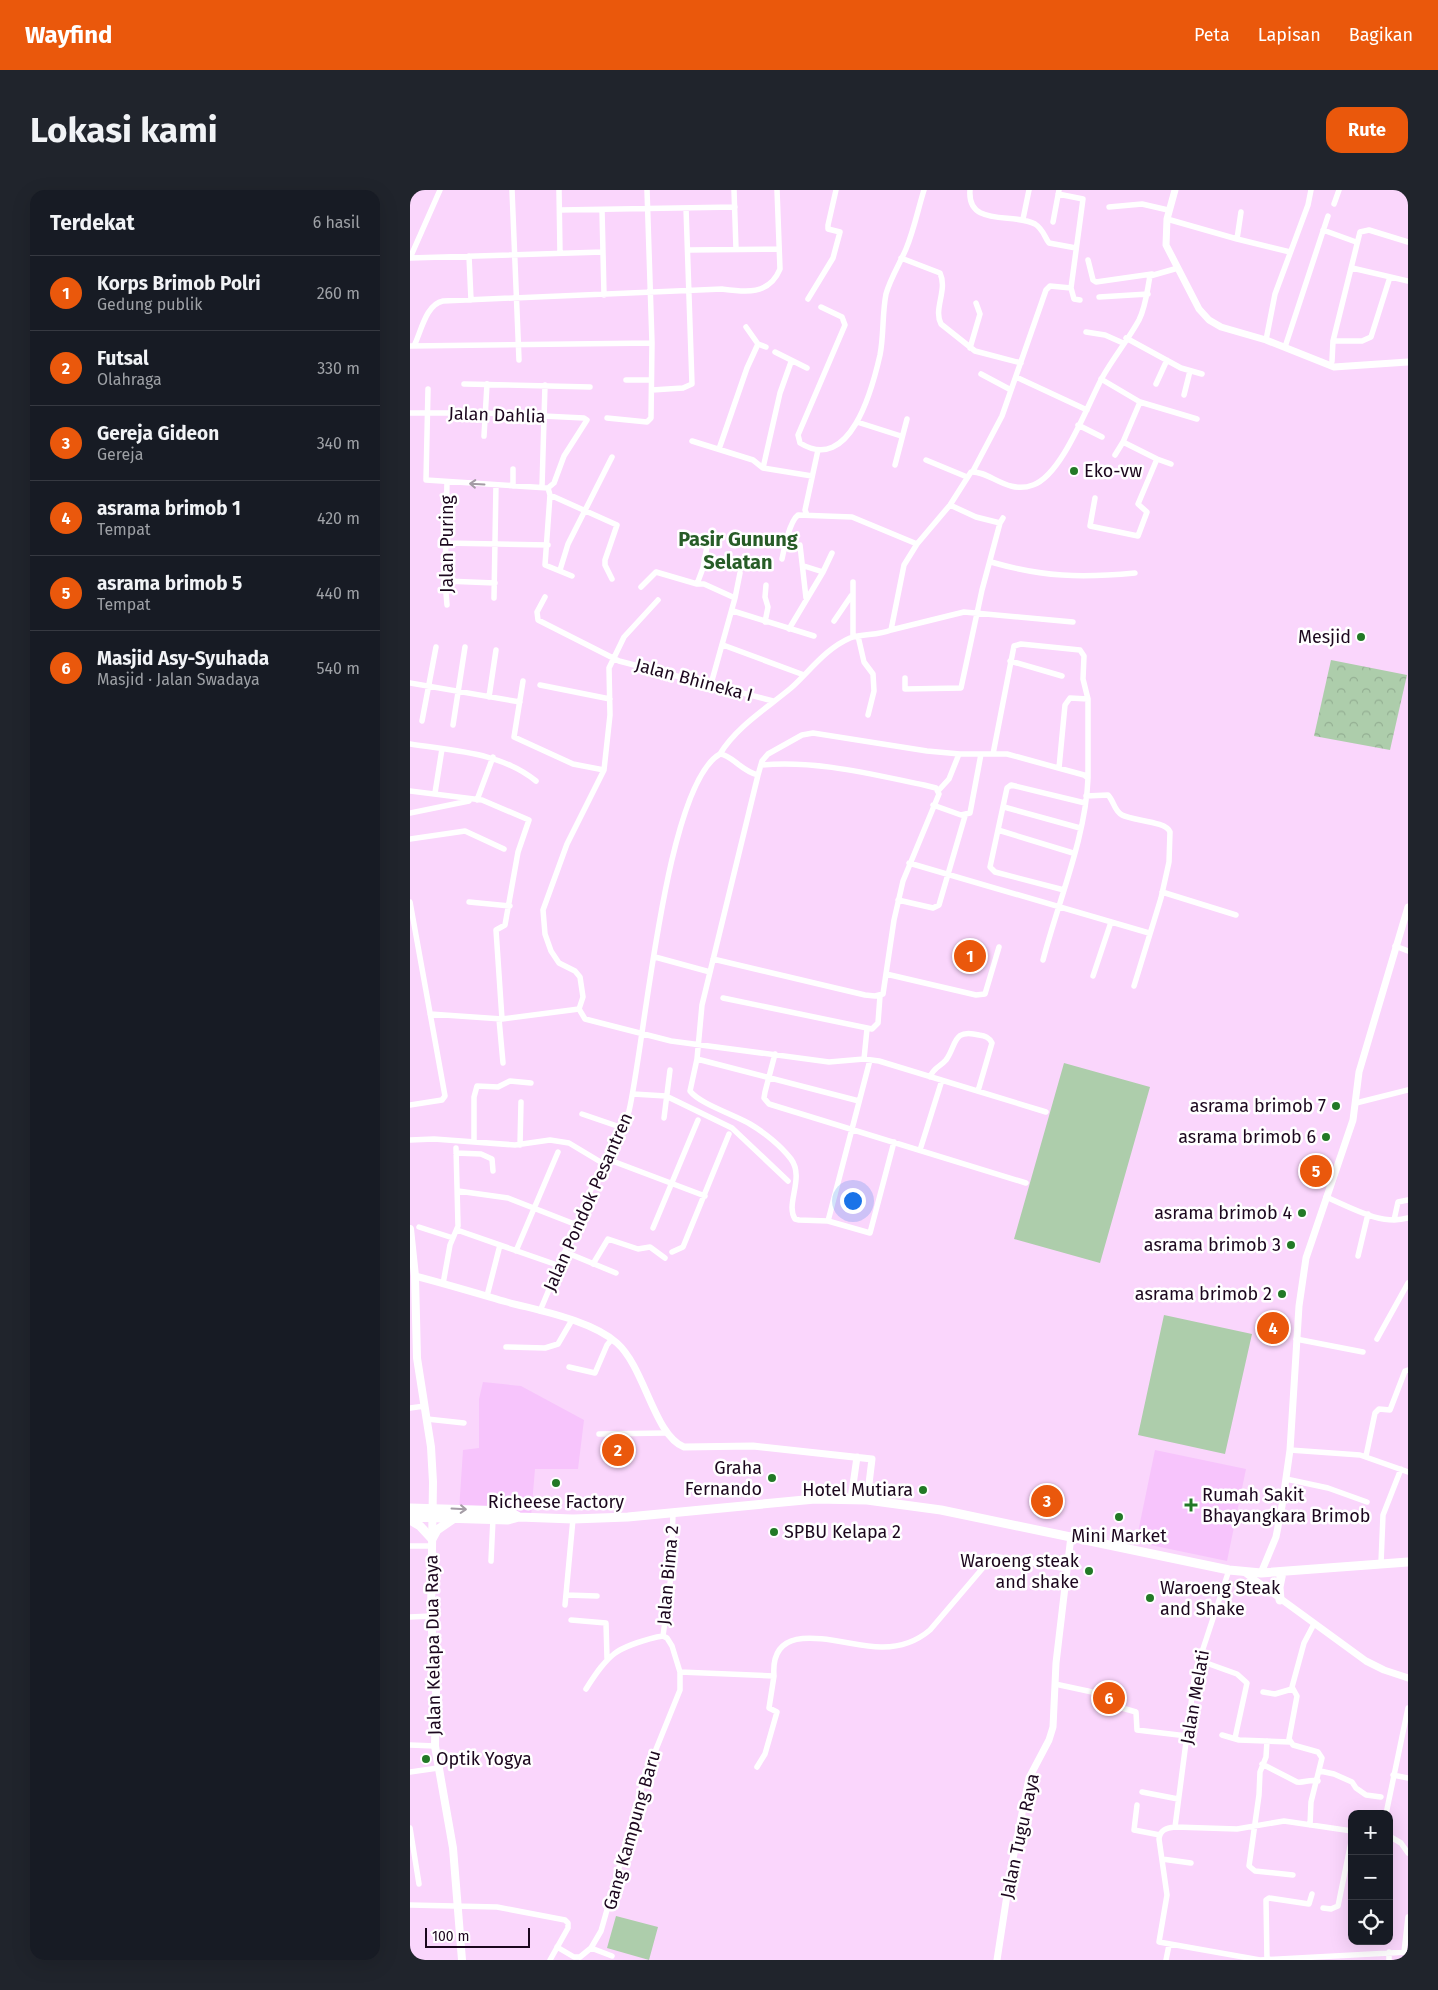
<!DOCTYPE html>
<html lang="id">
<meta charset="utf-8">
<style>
:root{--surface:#171b24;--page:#20242c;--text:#f1f3f6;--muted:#9ea1a6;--line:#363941;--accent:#ea580c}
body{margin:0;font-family:"Fira Sans",sans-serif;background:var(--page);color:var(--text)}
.controls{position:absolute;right:15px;bottom:15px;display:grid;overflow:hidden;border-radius:10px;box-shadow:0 5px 20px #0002}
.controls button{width:45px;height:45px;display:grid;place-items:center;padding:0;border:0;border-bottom:1px solid var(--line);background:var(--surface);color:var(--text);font:25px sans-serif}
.scale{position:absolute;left:15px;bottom:12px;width:105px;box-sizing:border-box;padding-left:5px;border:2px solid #1c071e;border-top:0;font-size:14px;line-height:18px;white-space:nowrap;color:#1c071e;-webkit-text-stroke:4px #fff;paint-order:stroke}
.you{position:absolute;left:442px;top:1010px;width:18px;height:18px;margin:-12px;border:4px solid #fff;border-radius:50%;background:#1a73e8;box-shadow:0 0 0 8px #1a73e833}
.badge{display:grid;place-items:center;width:32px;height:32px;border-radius:50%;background:var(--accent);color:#fff;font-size:16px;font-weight:700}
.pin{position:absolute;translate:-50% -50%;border:2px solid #fff;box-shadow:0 1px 5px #0006}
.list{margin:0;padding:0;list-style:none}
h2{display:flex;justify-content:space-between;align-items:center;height:65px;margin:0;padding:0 20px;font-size:21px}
h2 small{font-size:16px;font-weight:400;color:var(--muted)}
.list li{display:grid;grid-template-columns:32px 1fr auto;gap:15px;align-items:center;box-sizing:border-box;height:75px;padding:0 20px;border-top:1px solid var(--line)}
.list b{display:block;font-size:19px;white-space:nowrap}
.list p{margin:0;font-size:16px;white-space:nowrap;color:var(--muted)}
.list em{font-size:16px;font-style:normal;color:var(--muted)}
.icon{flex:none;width:28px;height:28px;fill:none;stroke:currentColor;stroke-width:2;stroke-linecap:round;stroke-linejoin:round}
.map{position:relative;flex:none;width:998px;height:1770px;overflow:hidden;border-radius:15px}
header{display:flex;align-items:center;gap:30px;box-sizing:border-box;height:70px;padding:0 25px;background:var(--accent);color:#fff}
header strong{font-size:24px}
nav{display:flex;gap:28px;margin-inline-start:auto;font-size:18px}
.intro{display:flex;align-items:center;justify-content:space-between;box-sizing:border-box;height:120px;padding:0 30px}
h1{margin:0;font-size:35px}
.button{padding:12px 22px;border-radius:15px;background:var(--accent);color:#fff;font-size:18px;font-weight:700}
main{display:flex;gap:30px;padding:0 30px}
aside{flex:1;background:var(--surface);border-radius:15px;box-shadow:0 5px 20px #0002}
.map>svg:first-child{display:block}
</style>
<header>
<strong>Wayfind</strong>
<nav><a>Peta</a><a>Lapisan</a><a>Bagikan</a></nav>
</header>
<div class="intro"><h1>Lokasi kami</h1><a class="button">Rute</a></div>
<main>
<aside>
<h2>Terdekat<small>6 hasil</small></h2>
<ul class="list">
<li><span class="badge">1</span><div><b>Korps Brimob Polri</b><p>Gedung publik</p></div><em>260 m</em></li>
<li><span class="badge">2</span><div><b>Futsal</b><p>Olahraga</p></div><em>330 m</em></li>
<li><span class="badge">3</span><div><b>Gereja Gideon</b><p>Gereja</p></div><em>340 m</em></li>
<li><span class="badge">4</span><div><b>asrama brimob 1</b><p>Tempat</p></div><em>420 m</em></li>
<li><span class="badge">5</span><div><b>asrama brimob 5</b><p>Tempat</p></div><em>440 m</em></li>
<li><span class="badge">6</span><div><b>Masjid Asy-Syuhada</b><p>Masjid · Jalan Swadaya</p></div><em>540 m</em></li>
</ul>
</aside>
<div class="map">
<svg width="998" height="1770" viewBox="0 0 998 1770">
<defs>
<pattern id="park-crowns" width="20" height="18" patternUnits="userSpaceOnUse" patternTransform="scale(1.25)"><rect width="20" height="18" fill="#adcdab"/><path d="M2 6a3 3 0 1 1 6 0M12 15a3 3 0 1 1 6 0" fill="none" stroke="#94af93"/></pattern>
</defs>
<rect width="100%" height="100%" fill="#fad6fc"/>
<!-- built -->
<path fill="#f7c4fc" d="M73 1192 111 1196 174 1230 168 1279H125L121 1327 49 1321 53 1260 69 1258V1209Z
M745 1260 836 1279 817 1371 726 1352Z"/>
<!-- green -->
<path fill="#adcdab" d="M654 873 740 897 690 1073 604 1049Z
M754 1125 842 1144 815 1264 728 1245Z
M206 1726 248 1737 239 1770 197 1758Z"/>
<!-- park -->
<path fill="url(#park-crowns)" d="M921 470 997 485 980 560 904 546Z"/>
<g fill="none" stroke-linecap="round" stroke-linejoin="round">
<!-- minor -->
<path stroke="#fff" stroke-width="5.5" d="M30 0 0 68 193 62
M102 0 109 170
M149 0 150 63
M324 0 326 59
M560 0C557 38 604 22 625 34 633 39 634 46 639 53L666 58
M648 4 673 9 661 98 664 109 670 110
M924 14 929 0
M699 17 732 14 758 20
M150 20 325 17
M192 20 194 105
M613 29 619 0
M757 29 827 49 880 62
M643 32 649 0
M913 40 946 52
M827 49 831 22
M278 60 369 59
M59 66 61 110
M491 68 530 83C538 100 523 119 531 134L565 161 611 173
M678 70 683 90 686 92 742 84
M942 78 998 91
M689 107 738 104
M398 109 423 68 430 42 418 39V35L426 0
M411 117 432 127 435 135 388 245 390 253C440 284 462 200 470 165 474 145 472 124 476 104 480 89 490 73 496 59 504 40 508 19 514 0
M336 137 348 154 356 157
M676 142 695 145 713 153
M716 148 771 178 792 184
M856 150 865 104 898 15 901 0
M923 151H952L961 147 980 87
M0 156 242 153
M4 156C11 142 16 114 33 111L312 99C334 102 359 106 370 79L367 0
M875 157 918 26
M560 158 570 124 566 113
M365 162 397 178
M922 171 923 151 950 42 959 40 998 52
M571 184 601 200
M606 187 677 220
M216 190H241
M54 194 180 197
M746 194 757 170
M18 199 16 290 138 298 140 305 135 375 162 386
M242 200 273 198 282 194 276 18
M774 205 780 181
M730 212 787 229
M0 223H75L174 228 177 230 154 266 144 293 138 298
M197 228 237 232 241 228 242 153 237 0
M447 232 491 246
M668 235 692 247
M74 246 77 194
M282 251 343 270 353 278 402 286
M309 259 337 178 348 154
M705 265 713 252
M747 269 761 274
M516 270 557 287
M485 275 497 229
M353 278 370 203 381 172
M103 279V296
M563 281 592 226 636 100 640 96 661 98
M37 292 35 391 37 415
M132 297 135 195
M140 305 207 335 195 370V375L202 389
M685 308 680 336 728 346 737 322 728 314 747 269 713 252 730 212 691 189
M540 315 566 327 590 333 593 328
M397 325 395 320 408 260
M35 353 138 355
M390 355 396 408
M372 369C374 358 380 331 388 325L442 327 507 354
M581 372C633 387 671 388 725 383
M394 376 413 382
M150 380 158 354 202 267
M35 391 85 393
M287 394 293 378 298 351
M231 397 246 382 287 394H294L325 408 301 494
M135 407 127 422 128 430 209 471 363 511
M84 408 86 295
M325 408 330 383
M248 410 214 447 199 478 200 525 194 580 157 654 133 720 135 744 141 761 149 773 165 781 170 787 173 807 169 819 175 829 261 851 419 872 454 869 469 871 636 922
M323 421 404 446
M424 431 441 406
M355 432 358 417 355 407 356 395
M379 439 413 382 422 363
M481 440 554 422 663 432
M448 446 454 472 463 484 464 501 458 525
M443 447V392
M313 455 394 485
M600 471 652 486
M495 488V499L551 498 572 400 590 333
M113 491 104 547 163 574 194 580
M0 493 110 512
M130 495 200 509
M79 507 86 460
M12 531 26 457
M43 535 55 457
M0 554C44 561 90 562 126 591
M310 564C326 537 357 518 381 498 400 481 415 459 440 448 453 443 467 446 481 440L494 375 507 354 540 315 561 282C579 280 597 305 623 295 652 285 677 216 692 188 703 168 718 150 729 130 736 116 737 101 740 86L768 78
M583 564 604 456 611 454 670 460 674 466 673 489 678 509V588
M649 578 655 515 660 508 678 509
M0 601 72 610 119 630 108 662 95 735 86 740 92 829
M528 601 539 589 549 564
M25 603 32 559
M676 606 698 605C704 611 704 621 712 625 723 631 756 631 760 642L759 672 751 708 724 796
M67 610 83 567
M523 615 551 625 560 623 571 564
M594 617 670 638
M0 623 59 611
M588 640 663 663
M0 649 55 641 94 659
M499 673 739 743
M654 700 585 682 580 677 597 598 601 595 675 613
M752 702 826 725
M488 710 523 718 529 715 555 626
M0 712 35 906 32 910 0 915
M59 712 100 716
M985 756 998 761
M245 767 300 782
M303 769 455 805 465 806 473 804 484 730 493 691 529 604 526 598 514 595C460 584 406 570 351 575
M476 784 566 805 575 804 589 757
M683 786 701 732
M313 808 462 839 468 833 470 806
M20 824 92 829 169 819
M89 829 93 873
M365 864 355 902 354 908 359 914 616 993
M287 869 449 911
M454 869 457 839
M520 887C524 877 530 877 536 870 547 855 542 838 569 845 575 846 579 847 582 853L568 901
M223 904 256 906 322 938 378 991
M946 913 998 900
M172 924 213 938
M254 928 260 880
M0 950 24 949 105 955 140 950 159 953 194 974
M64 951V907L67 896 88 897 100 891 121 893
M484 952 460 1043 418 1031 389 1030 385 1029C375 1014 395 988 381 969 371 956 354 942 340 934 325 925 290 914 280 901L287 869 292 815 348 585 352 571 358 564 392 545 403 543 517 561 550 564H597L674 585 678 588C676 647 648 712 633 770
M110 955 111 912
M510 960 532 890
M46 963 71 964 82 969 83 981
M197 969 295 1006
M48 1001 98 1008 167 1035
M916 1007C940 1017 971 1036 998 1028
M984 1030 988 1012 998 1010
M418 1031 460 870
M9 1037 43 1048
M243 1038 288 930
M47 1040 150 1076
M106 1061 148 962
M155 1062 206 1083
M262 1062 273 1057 319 944
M948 1066 958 1024
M183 1074 198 1049 228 1059 240 1057 255 1068
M33 1094 40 1055 48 1036 46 958
M77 1106 90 1055
M130 1121 187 985 209 949 219 921C235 853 255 595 310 564 322 565 331 581 348 585
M886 1149 953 1162
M967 1149 998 1093
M96 1157 135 1158 148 1154 162 1130
M159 1177 185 1183 197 1155 202 1149
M0 1218 15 1216
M17 1229 54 1233
M189 1244 256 1243
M880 1260 950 1265 998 1282
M956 1266 965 1223 969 1219 980 1220 995 1181 998 1180
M876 1289 918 1298 957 1312
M0 1356H21
M81 1371 83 1329
M971 1373 973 1325 991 1279
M156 1405 187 1406
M155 1415 163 1329
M0 1427 21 1426
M161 1430 196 1433 197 1468
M253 1446 261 1386 263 1323
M788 1470 827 1484 837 1493 825 1548
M270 1482 364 1486C359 1422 439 1459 473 1457 490 1457 507 1451 520 1440L583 1366 657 1379
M645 1494 687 1503 691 1512 726 1522 727 1540 777 1546
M853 1502 865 1504 882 1499
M812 1545 829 1550 880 1552
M857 1551 856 1567 850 1582 849 1605 839 1676 845 1681 883 1685
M0 1555 25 1556
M852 1574 887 1592C895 1593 899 1589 908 1591
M347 1577 355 1564 367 1522 359 1518 364 1486
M910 1581 924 1584 942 1592 946 1598 956 1605 971 1607
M0 1582 28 1578
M983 1585 998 1588
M732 1602 768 1609
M727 1615 724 1640 750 1645
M976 1624 998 1518
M900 1635 901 1612 912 1568 908 1562 883 1555 879 1549 887 1506 882 1497 894 1453 904 1434
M765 1637 785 1483 819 1380
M0 1638 9 1694
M942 1641 874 1631 827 1639 765 1637C756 1638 750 1640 749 1649L757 1705 749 1752 850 1770 998 1762
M979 1646 991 1653 998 1663
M752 1669 781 1673
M0 1715 87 1717 155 1730 158 1733V1738L140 1770
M913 1718 921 1719 928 1716 942 1647
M147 1757 164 1767H170
M181 1758 202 1766
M994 1762 998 1727
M170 1767 181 1758 191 1741 234 1589 270 1500V1482L262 1456 257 1448 253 1446 247 1447C206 1457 198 1464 176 1499
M756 1770 759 1755
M857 1770 856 1710 859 1708 899 1714 902 1704
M979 1770V1762"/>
<!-- tertiary -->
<path stroke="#fff" stroke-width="7" d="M765 0 757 29 756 55 789 119 799 130 811 137 856 150 924 177 998 172
M5 1086C36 1094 66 1103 97 1112 130 1121 181 1130 207 1153 235 1178 244 1245 274 1257L343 1256 462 1269 457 1310
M441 1309 447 1267
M834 1382 956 1471 974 1480 998 1488
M851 1383 866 1347 872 1316 880 1260 889 1116 896 1068 943 930 949 882 998 717
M587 1770 601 1679 619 1588 639 1550 643 1537 646 1473 661 1346"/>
<!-- secondary -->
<path stroke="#fff" stroke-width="8" d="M0 2 1 0
M0 1039 5 1086 7 1168 21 1257 23 1292 21 1426 26 1501 25 1556 43 1658 52 1770"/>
<!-- primary -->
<path stroke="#fff" stroke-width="9" d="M0 1318 98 1321 109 1327
M0 1327 98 1330 109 1327 163 1329 218 1327 405 1309 457 1310 531 1320 819 1380 851 1383 998 1372
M0 1330 10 1336 22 1349 27 1340 43 1329
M870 1410 869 1397 872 1382"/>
</g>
<!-- one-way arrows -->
<defs><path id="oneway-shaft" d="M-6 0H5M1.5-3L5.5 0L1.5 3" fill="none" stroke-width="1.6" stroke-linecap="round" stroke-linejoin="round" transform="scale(1.25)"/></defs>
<g stroke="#a49ca5">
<use href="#oneway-shaft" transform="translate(67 294) rotate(-177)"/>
<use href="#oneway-shaft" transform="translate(49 1319) rotate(3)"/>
</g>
<!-- markers -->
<g fill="#227926" stroke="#fff" stroke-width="2">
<circle cx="664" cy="281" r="5"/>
<circle cx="951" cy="447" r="5"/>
<circle cx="926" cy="916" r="5"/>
<circle cx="916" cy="947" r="5"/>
<circle cx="892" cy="1023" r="5"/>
<circle cx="881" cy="1055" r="5"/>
<circle cx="872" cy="1104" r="5"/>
<circle cx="362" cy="1288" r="5"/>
<circle cx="146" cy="1293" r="5"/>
<circle cx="513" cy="1300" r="5"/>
<path d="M778.5 1307.5h5v5h5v5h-5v5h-5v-5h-5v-5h5z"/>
<circle cx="709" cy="1327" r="5"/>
<circle cx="364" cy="1342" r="5"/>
<circle cx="679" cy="1381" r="5"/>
<circle cx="740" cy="1408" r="5"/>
<circle cx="16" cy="1569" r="5"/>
</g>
<g text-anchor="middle" stroke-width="5" stroke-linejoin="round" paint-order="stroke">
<!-- street labels -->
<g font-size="18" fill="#1c071e" stroke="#fff">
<text transform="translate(87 225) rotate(2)" y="6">Jalan Dahlia</text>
<text transform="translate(37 354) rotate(-90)" y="6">Jalan Puring</text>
<text transform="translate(284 490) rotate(15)" y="6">Jalan Bhineka I</text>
<text transform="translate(178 1012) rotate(-66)" y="6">Jalan Pondok Pesantren</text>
<text transform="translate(258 1385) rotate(-85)" y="6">Jalan Bima 2</text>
<text transform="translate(23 1455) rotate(-91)" y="6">Jalan Kelapa Dua Raya</text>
<text transform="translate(785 1507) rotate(-80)" y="6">Jalan Melati</text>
<text transform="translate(222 1640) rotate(-74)" y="6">Gang Kampung Baru</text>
<text transform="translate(610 1646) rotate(-78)" y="6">Jalan Tugu Raya</text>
</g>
<!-- poi labels -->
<g font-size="18" fill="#1c071e" stroke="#fff" text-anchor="end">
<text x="674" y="287" text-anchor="start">Eko-vw</text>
<text x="941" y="453">Mesjid</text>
<text x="916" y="922">asrama brimob 7</text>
<text x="906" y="953">asrama brimob 6</text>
<text x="882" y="1029">asrama brimob 4</text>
<text x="871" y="1061">asrama brimob 3</text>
<text x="862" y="1110">asrama brimob 2</text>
<text x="352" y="1284">Graha<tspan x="352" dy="21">Fernando</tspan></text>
<text x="503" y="1306">Hotel Mutiara</text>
<text x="792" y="1311" text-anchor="start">Rumah Sakit<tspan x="792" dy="21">Bhayangkara Brimob</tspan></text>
<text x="146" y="1318" text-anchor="middle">Richeese Factory</text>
<text x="374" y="1348" text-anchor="start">SPBU Kelapa 2</text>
<text x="709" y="1352" text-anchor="middle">Mini Market</text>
<text x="669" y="1377">Waroeng steak<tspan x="669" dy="21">and shake</tspan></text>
<text x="750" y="1404" text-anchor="start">Waroeng Steak<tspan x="750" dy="21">and Shake</tspan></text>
<text x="26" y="1575" text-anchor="start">Optik Yogya</text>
</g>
<!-- quarter labels -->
<g font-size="20" font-weight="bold" fill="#275c27" stroke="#fff">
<text x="328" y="356">Pasir Gunung<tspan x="328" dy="23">Selatan</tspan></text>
</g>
</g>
</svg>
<div class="controls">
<button>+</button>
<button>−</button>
<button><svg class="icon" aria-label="locate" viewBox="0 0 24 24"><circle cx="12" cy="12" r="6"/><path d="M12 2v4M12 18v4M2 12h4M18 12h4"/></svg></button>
</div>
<div class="scale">100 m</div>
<div class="you"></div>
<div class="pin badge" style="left:560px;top:766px">1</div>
<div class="pin badge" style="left:208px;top:1260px">2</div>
<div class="pin badge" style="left:637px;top:1311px">3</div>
<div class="pin badge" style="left:863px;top:1138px">4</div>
<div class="pin badge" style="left:906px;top:981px">5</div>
<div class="pin badge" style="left:699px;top:1508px">6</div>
</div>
</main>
